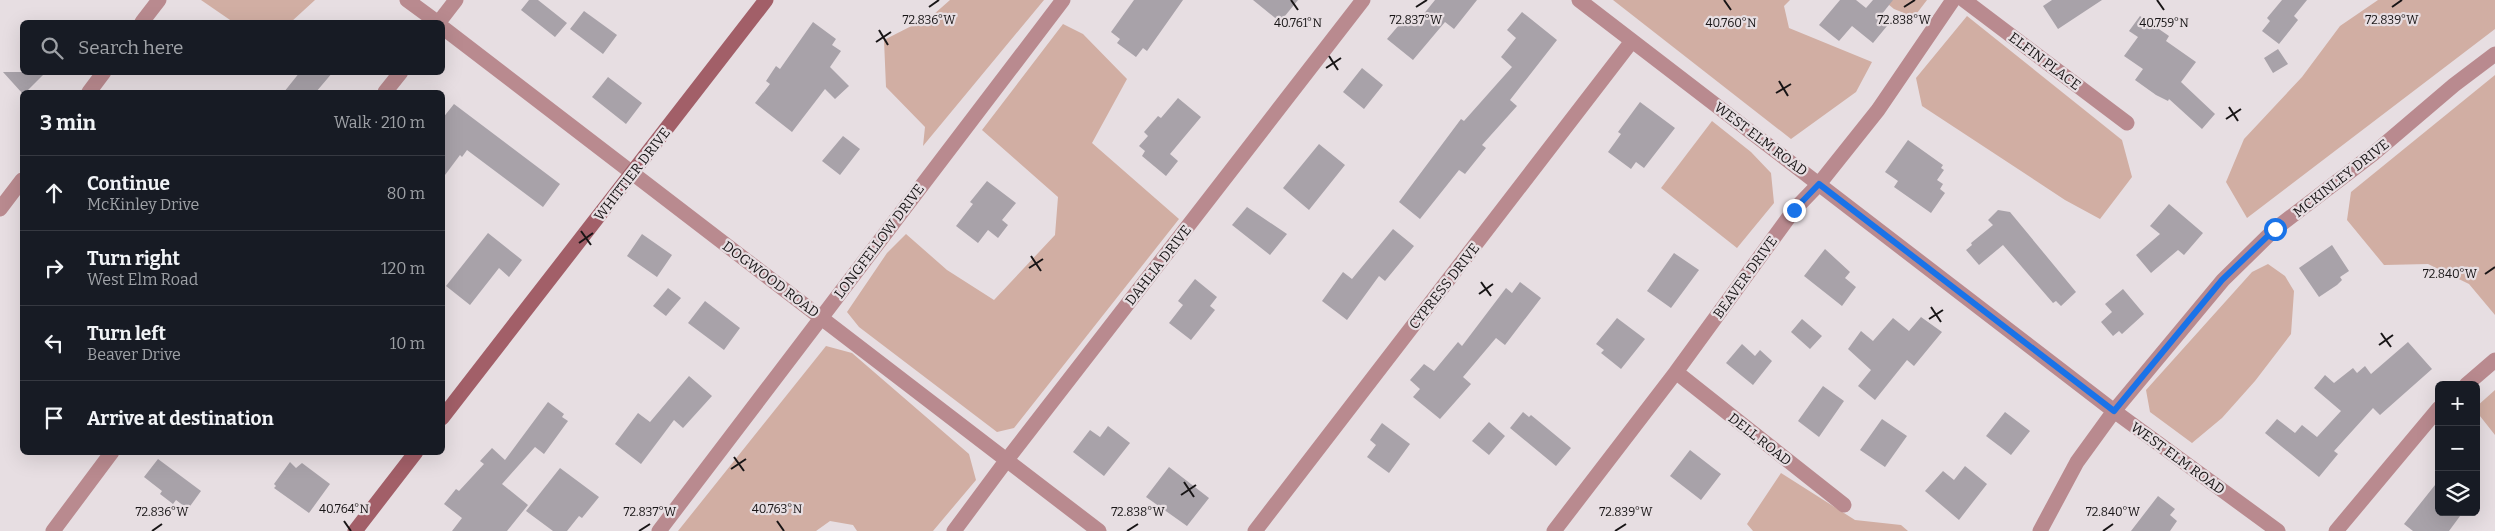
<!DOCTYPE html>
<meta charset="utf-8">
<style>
:root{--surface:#171b24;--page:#20242c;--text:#f1f3f6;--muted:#9ea1a6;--line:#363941}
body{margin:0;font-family:Bitter,serif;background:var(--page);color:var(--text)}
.controls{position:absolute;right:15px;bottom:15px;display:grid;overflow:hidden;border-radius:8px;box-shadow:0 5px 20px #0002}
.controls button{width:45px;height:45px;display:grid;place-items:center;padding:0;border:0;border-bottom:1px solid var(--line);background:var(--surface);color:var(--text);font:25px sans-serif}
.stop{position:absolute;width:15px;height:15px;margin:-11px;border:4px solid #1a73e8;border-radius:50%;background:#fff}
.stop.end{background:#1a73e8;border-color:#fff;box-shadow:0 1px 5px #0008}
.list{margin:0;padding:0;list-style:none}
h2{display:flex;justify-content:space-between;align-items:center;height:65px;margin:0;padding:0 20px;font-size:21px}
h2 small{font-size:16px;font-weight:400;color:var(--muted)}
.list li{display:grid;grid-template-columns:32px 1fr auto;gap:15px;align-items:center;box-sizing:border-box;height:75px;padding:0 20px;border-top:1px solid var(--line)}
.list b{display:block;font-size:19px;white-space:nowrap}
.list p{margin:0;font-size:16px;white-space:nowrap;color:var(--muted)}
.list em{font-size:16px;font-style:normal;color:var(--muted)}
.icon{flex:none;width:28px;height:28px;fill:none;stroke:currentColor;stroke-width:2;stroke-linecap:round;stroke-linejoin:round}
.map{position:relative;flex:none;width:2495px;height:531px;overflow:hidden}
.search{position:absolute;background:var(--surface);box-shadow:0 5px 20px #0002;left:20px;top:20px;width:425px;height:55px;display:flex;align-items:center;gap:12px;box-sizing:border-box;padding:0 18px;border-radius:8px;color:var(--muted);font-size:19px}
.panel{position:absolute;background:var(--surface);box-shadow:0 5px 20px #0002;left:20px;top:90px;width:425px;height:365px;border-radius:8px}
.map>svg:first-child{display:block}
</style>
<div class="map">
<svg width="2495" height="531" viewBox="0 0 2495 531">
<rect width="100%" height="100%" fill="#e7dee2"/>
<!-- green -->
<path fill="#d1aea3" d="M201 0H315L291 22H233Z
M950 0H1044L923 146 925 127 886 87 884 40 933 15Z
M1613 0H1790L1784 6 1789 28 1872 62 1856 92 1791 139Z
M1883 0H1927L1914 17 1894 9Z
M2378 0H2495V29L2247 218 2226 182 2244 139 2302 77 2340 26Z
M1967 16 2122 140 2132 177 2100 219 2065 200 1922 106 1916 78Z
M1063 24 1083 34 1127 79 1092 143 1179 219 1014 428 997 432 859 327 847 312 887 253 906 234 947 270 994 300 1055 235 1058 197 982 130Z
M2495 75V315L2469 284 2428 264 2384 265 2347 220 2351 192Z
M1712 121 1751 152 1771 173 1774 203 1737 248 1661 188Z
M2268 264 2285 276 2294 291 2291 334 2255 381 2222 418 2192 443 2150 412 2146 390 2252 272Z
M826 346 852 353 969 454 976 480 933 531H857L853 525 830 521 816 531H678Z
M2495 390V435L2476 411V407Z
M1781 473 1855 520 1901 525 1908 531H1753L1747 524Z"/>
<!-- building -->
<path fill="#a8a2a9" d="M529 0H538L567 23 555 37 521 10Z
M1134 0H1183L1147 51 1143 48 1136 57 1117 43 1120 39 1111 32Z
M1253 0H1298L1280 22Z
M1435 0H1477L1454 29 1445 22 1413 60 1387 39 1405 18 1414 26Z
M1840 0H1856L1866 8 1873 0H1893L1878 19 1887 26 1873 43 1852 26 1839 41 1819 25Z
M2052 0H2102L2058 29 2043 6Z
M2282 0H2307L2294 16 2298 20 2279 44 2262 31 2270 21 2267 18Z
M584 11 617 35 603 54 570 29Z
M1522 12 1557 40 1510 100 1517 106 1482 145 1486 148 1465 174 1459 170 1420 219 1399 202 1461 119 1464 121 1512 67 1501 57 1516 38 1507 30Z
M2140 16 2169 36 2166 41 2196 62 2181 82 2215 114 2202 129 2169 99 2168 101 2156 95 2135 80 2143 69 2124 56 2138 37 2129 31Z
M813 22 836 39 832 45 841 51 830 67 849 86 835 99 825 89 792 132 755 103 770 84 766 81 776 66 780 69Z
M2278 49 2288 64 2273 73 2264 58Z
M1362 68 1383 85 1364 109 1343 92Z
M3 72H46L26 92 22 93Z
M300 72H333L316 92H284Z
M608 77 642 103 626 124 592 97Z
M1178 98 1201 117 1170 154 1178 161 1166 176 1142 156 1145 151 1139 146 1148 136 1144 132 1158 116 1161 118Z
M1640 102 1675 128 1644 168 1636 162 1631 169 1608 152 1621 134 1618 132Z
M454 104 560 184 543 207 467 150 462 157 460 155 442 179V119Z
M843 136 860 149 840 175 822 161Z
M1908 140 1943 165 1941 168 1944 170 1937 180 1943 184 1940 189 1945 193 1931 213 1894 187 1898 181 1885 172Z
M1319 144 1345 165 1309 210 1283 188Z
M987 181 1016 203 1002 220 1008 225 998 238 988 230 978 243 956 226 973 204 970 202Z
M2169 204 2203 233 2184 255 2178 250 2151 273 2136 255 2160 234 2150 226Z
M1247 207 1287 234 1270 255 1232 225Z
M1998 210 2010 212 2076 292 2061 306 2056 301 2053 303 2003 245 1979 265 1966 250 1972 245 1971 243 1993 225 1988 220Z
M1393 229 1414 246 1385 281 1379 276 1347 320 1322 301 1343 272 1352 279Z
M488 233 522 260 509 277 499 268 470 305 446 286Z
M642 234 672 255 657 277 627 256Z
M2332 245 2349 271 2340 277 2342 280 2337 285 2319 297 2299 268Z
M1825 249 1850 272 1845 278 1856 287 1842 306 1804 276Z
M1674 253 1699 270 1671 308 1647 291Z
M1195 279 1217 297 1210 306 1215 310 1191 340 1169 323 1183 305 1178 301Z
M1520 282 1541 298 1505 345 1496 338 1463 377 1471 384 1440 419 1413 397 1420 389 1410 380 1424 364 1434 371 1458 342 1462 346 1506 288 1512 293Z
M668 288 681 298 666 316 653 306Z
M2123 289 2144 314 2122 334 2119 331 2113 336 2101 322 2112 312 2105 304Z
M705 301 740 328 724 350 688 323Z
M1921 317 1942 332 1914 366 1907 360 1875 400 1858 386 1871 370 1848 349 1861 331 1873 341 1893 318 1909 331Z
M1617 318 1645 339 1621 369 1601 353 1604 350 1596 344Z
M1802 319 1822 336 1810 349 1791 332Z
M2408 342 2432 369 2380 415 2373 408 2334 451 2338 454 2319 477 2265 433 2277 419 2295 433 2302 425 2317 437 2341 411 2314 388 2325 375 2334 383 2353 368 2357 373 2365 366 2371 374Z
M1742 344 1755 356 1760 350 1772 361 1753 385 1726 363Z
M689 376 712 396 683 428 674 420 641 464 615 444 638 413 650 422Z
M1823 386 1844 401 1819 437 1798 421Z
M548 402 564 414 562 417 568 421 544 454 535 447 502 484 528 505 507 531H452L462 518 444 504 456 489 459 491 484 464 480 461 492 448 505 460Z
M1523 412 1529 417 1531 415 1571 448 1556 466 1510 428Z
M2005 412 2030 431 2011 455 1986 436Z
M1882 419 1907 436 1885 467 1860 450Z
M1489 422 1505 436 1489 455 1472 441Z
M1382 423 1410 444 1389 473 1367 457 1376 445 1370 440Z
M1108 426 1130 443 1104 476 1073 452 1090 430 1100 437Z
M1690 450 1721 474 1701 500 1670 476Z
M158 459 201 491 188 509 176 500 173 504 160 494 162 491 144 477Z
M290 462 296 468 302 463 330 484 309 513 274 488 276 486 274 484Z
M1965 466 1987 484 1959 520 1925 491 1943 471 1954 480Z
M1169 467 1209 498 1187 526 1146 497Z
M560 468 599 497 582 518 579 516 567 531H553L526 511Z
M2439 480V512H2463L2449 531H2413L2404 524Z
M2158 496 2175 509 2170 515 2177 521 2170 531H2131Z"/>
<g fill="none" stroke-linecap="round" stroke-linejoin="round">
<!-- street -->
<path stroke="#b98a8f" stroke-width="15" d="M407 0 437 22
M1579 0 2114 411 2278 531
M1964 0 2127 123
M142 22 159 0
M439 22 456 0
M442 27 1099 531
M89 92 104 72
M385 92 401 72
M0 209 22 180
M1676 372 1844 505
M2466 385 2495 360
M53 531 112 452
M659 531 1063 0
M954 531 1006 461 1363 0
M1255 531 1632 41
M1554 531 1676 372 1794 210 1819 184 1878 110 1953 0
M2040 531 2077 462 2114 411 2223 280 2275 229 2373 154 2454 85 2495 54
M2336 531 2439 408"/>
<!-- secondary -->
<path stroke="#a25f68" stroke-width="15" d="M442 418 766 0
M355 531 416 452"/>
</g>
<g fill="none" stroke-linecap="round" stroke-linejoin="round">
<!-- route -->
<path stroke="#1a73e8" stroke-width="6" d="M1794 210 1819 184 2114 411 2222 280 2275 229"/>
</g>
<!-- ticks -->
<path fill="none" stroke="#181516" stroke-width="2" d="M1291 0 1298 10M1724 0 1731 10M2157 0 2164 10M929 7 939 0M1416 7 1427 0M1904 7 1915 0M2392 7 2402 0M879 30 888 45M876 42 891 32M1329 56 1338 70M1326 68 1341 58M1779 81 1788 96M1776 93 1791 84M2229 107 2238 121M2226 119 2241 109M581 231 591 245M579 243 593 233M1031 256 1041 271M1029 268 1043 259M2485 274 2495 267M1481 282 1491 296M1479 294 1493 284M1931 307 1941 322M1929 319 1943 310M2381 333 2391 347M2379 345 2393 335M734 457 744 471M731 469 746 459M1184 482 1194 497M1181 495 1196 485M344 521 351 531M777 521 784 531M152 531 162 524M639 531 650 524M1127 531 1138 524M1615 531 1626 524M2103 531 2113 524"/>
<g text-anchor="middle" stroke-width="4.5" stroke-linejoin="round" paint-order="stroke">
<!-- street labels -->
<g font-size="14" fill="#181516" stroke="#e7dee2">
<text transform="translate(2045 61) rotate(37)" y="5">ELFIN PLACE</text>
<text transform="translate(1761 139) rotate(37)" y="5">WEST ELM ROAD</text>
<text transform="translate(632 174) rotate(-52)" y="5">WHITTIER DRIVE</text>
<text transform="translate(2341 178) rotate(-38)" y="5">MCKINLEY DRIVE</text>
<text transform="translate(879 241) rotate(-53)" y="5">LONGFELLOW DRIVE</text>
<text transform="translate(1158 265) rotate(-52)" y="5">DAHLIA DRIVE</text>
<text transform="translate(1745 277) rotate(-54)" y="5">BEAVER DRIVE</text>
<text transform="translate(771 279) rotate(37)" y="5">DOGWOOD ROAD</text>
<text transform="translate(1444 286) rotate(-52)" y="5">CYPRESS DRIVE</text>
<text transform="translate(1760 439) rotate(38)" y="5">DELL ROAD</text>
<text transform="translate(2178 458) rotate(36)" y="5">WEST ELM ROAD</text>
</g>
</g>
<g font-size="12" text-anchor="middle" fill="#181516" stroke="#e7dee2" stroke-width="4.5" stroke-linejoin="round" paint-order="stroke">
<text x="929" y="24">72.836°W</text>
<text x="1416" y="24">72.837°W</text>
<text x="1904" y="24">72.838°W</text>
<text x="2392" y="24">72.839°W</text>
<text x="1298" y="27">40.761°N</text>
<text x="1731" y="27">40.760°N</text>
<text x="2164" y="27">40.759°N</text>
<text x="2450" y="278">72.840°W</text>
<text x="344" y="513">40.764°N</text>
<text x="777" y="513">40.763°N</text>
<text x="162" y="516">72.836°W</text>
<text x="650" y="516">72.837°W</text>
<text x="1138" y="516">72.838°W</text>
<text x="1626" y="516">72.839°W</text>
<text x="2113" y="516">72.840°W</text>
</g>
</svg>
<div class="controls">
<button>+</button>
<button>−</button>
<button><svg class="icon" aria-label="layers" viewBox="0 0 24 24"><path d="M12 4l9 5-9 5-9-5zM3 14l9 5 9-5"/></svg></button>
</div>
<div class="stop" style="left:2275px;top:229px"></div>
<div class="stop end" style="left:1794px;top:210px"></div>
<div class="search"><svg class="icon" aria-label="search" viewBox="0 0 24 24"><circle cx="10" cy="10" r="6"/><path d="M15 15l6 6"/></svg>Search here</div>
<section class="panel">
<h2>3 min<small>Walk · 210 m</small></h2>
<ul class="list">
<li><svg class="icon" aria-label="ahead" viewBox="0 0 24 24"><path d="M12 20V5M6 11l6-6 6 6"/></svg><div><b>Continue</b><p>McKinley Drive</p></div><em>80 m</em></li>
<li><svg class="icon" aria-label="right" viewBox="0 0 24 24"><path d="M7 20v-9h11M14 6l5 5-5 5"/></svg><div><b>Turn right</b><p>West Elm Road</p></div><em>120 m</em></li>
<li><svg class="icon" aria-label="left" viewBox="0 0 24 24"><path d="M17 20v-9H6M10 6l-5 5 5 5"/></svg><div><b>Turn left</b><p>Beaver Drive</p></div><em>10 m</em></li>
<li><svg class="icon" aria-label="arrive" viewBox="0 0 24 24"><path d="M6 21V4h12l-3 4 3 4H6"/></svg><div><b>Arrive at destination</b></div></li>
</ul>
</section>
</div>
